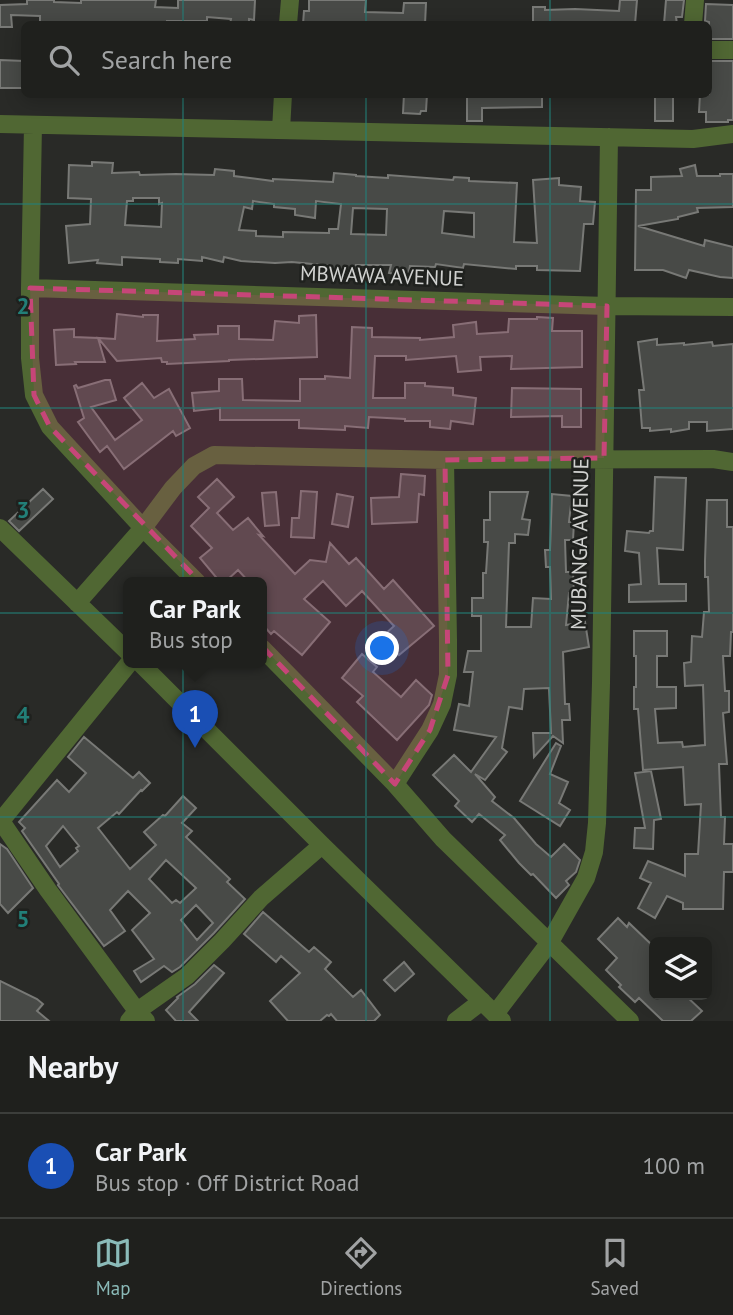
<!DOCTYPE html>
<meta charset="utf-8">
<style>
:root{--surface:#1f201d;--page:#2c2d2a;--text:#f1f3f6;--muted:#a1a3a4;--line:#3c3e3b;--accent:#8bbbb9}
body{margin:0;font-family:"PT Sans",sans-serif;background:var(--page);color:var(--text)}
.controls{position:absolute;right:21px;bottom:21px;display:grid;overflow:hidden;border-radius:10px;box-shadow:0 4px 18px #0003}
.controls button{width:63px;height:63px;display:grid;place-items:center;padding:0;border:0;border-bottom:2px solid var(--line);background:var(--surface);color:var(--text);font:35px sans-serif}
.you{position:absolute;left:383px;top:649px;width:24px;height:24px;margin:-18px;border:5px solid #fff;border-radius:50%;background:#1a73e8;box-shadow:0 0 0 10px #1a73e833}
.badge{display:grid;place-items:center;width:46px;height:46px;border-radius:50%;background:var(--accent);color:#fff;font-size:23px;font-weight:700}
.pin{position:absolute;translate:-50% -58px;filter:drop-shadow(0 2px 4px #0008)}
.pin::after{content:'';position:absolute;top:37px;width:24px;height:21px;background:inherit;clip-path:polygon(0 0,100% 0,50% 100%)}
.popup{position:absolute;left:123px;top:577px;width:144px;height:91px;box-sizing:border-box;display:grid;place-content:center;border-radius:10px;background:var(--surface);filter:drop-shadow(0 2px 5px #0005);font-size:23px;white-space:nowrap;color:var(--muted)}
.popup b{font-size:26px;color:var(--text)}
.popup::after{content:'';position:absolute;left:50%;top:100%;margin-left:-14px;border:14px solid transparent;border-top-color:var(--surface)}
.list{margin:0;padding:0;list-style:none}
h2{display:flex;justify-content:space-between;align-items:center;height:91px;margin:0;padding:0 28px;font-size:30px}
h2 small{font-size:23px;font-weight:400;color:var(--muted)}
.list li{display:grid;grid-template-columns:46px 1fr auto;gap:21px;align-items:center;box-sizing:border-box;height:105px;padding:0 28px;border-top:2px solid var(--line)}
.list b{display:block;font-size:26px;white-space:nowrap}
.list p{margin:0;font-size:23px;white-space:nowrap;color:var(--muted)}
.list em{font-size:23px;font-style:normal;color:var(--muted)}
.icon{flex:none;width:38px;height:38px;fill:none;stroke:currentColor;stroke-width:2;stroke-linecap:round;stroke-linejoin:round}
.map{position:relative;flex:none;width:733px;height:1021px;overflow:hidden}
.search{position:absolute;background:var(--surface);box-shadow:0 4px 18px #0003;left:21px;right:21px;top:21px;height:77px;display:flex;align-items:center;gap:18px;box-sizing:border-box;padding:0 24px;border-radius:10px;color:var(--muted);font-size:26px}
.sheet{height:196px;background:var(--surface)}
nav{display:flex;justify-content:space-around;align-items:center;box-sizing:border-box;height:98px;border-top:2px solid var(--line);background:var(--surface);font-size:19px;color:var(--muted)}
nav a{display:grid;justify-items:center;gap:4px}
nav .on{color:var(--accent)}
.map>svg:first-child{display:block}
</style>
<div class="map">
<svg width="733" height="1021" viewBox="0 0 733 1021">
<rect width="100%" height="100%" fill="#292a27"/>
<!-- building -->
<path fill="#484a47" stroke="#787976" stroke-width="2" fill-rule="evenodd" d="M27 0H54V2L81 3V0H156L155 7 178 8V0H255L254 20 249 19V24H230L231 19 207 17V21H167V24H40V16L11 15 12 27H0V5L27 4Z
M309 0H366L365 12 403 13 404 3H426L425 24H303L304 11H309Z
M620 0H637L635 24H533V7H545V10L575 9 619 11Z
M666 0H684L682 17H676L677 24H664Z
M706 4 733 5V39H709V22L705 21Z
M0 60 24 61V88H0Z
M709 61H733V120H728V122H706V112H699L700 94H709Z
M404 94H427L426 111H421L420 114 403 113Z
M467 94H542V107L482 108V121H467Z
M655 94H673V121H655Z
M92 162 113 163 112 173 139 172 140 175 176 174 214 175 215 169 234 171V176L273 181V179L333 182 334 173 356 175V176L388 178V175L453 180 454 177 469 178V181L517 183 514 242 537 243 533 180 559 178V185L581 187 580 201 595 202 593 224H584L580 271 537 270V266H516V269L464 264 463 268 436 264 435 267 410 266 408 276 389 273 391 265H356V274L332 273V266L292 262 275 263 241 261 224 257 223 262 202 257V261L178 259V263L160 262V259L122 257V265L97 263 98 260 69 263 66 226 90 224 91 199 68 198 69 165 92 166ZM133 198H159V204L162 203 161 227 125 225 127 201H133ZM253 201 274 204V207L295 209V215L315 218 316 201 341 204 338 229H329V233L283 232V237L256 236V231L239 230 244 207 252 209ZM353 208 387 209 386 235 351 234ZM444 211 474 213V237L442 233Z
M695 165 697 176H720V174H733V207L697 208 698 212 678 217V219L638 226 704 246 705 240 733 247V278L720 277 689 270 686 278 663 270H635L636 190H651V177L682 176 680 169Z
M117 314 143 317V315H158L157 341 195 339 194 335 218 334V326H239V339L273 340 275 321 299 323V316L316 315 317 357 229 360V361L167 364V362H162L161 358 117 361 98 338 115 339Z
M537 317 553 318 552 331H582V367L511 369 512 356 480 357 481 370 458 372 456 356 406 360V356H375L373 398H405V383H425V386L453 388V395L476 398 473 424 451 421 450 429 430 427V421H405V419L369 417 368 428 345 426V430L299 428V420H220V408L194 411 192 393 219 391V379H242L243 400 300 401V379H325V376L350 378 352 327 372 328V337L420 338V340L454 337 453 325 476 322 477 334 508 332 509 319H537Z
M74 329V337L98 338 105 362H75L76 364 56 365 54 330Z
M657 339V345L684 343V345L712 342 713 346 733 344V429L707 431V422H689V429L671 432V429L650 431V428H642L639 390H644L638 342Z
M105 380H110L116 400 91 407 115 440 142 420 124 398 142 383 154 398 169 389 190 428 176 436 173 431 124 469 107 446 100 452 78 422 84 418 74 386 76 385 78 388Z
M512 388 581 389V427H562V416L511 417Z
M401 474 425 476 424 495 419 494 417 522 372 524 371 498 399 497Z
M655 477 686 478 683 550 657 548 659 584H686V601L629 602V585L641 584 639 553 625 551 627 531 649 533 650 531H653Z
M217 479 234 497 217 513 233 530 248 518 263 536 259 535 295 574 310 560 326 562 330 543 349 564 356 558 384 589 393 580 434 626 399 655 383 636 394 626 362 591 346 606 323 581 304 599 330 622 302 655 274 631 271 634 262 624V582H249L238 570 225 582H220L200 558 212 548 191 526 209 508 198 497Z
M43 489 53 499 19 531 9 521Z
M301 491 317 492 314 538 291 537 292 518H299Z
M276 492 279 525 265 526 262 493Z
M490 492H528L522 519 530 520 528 535 515 534V543H509L506 627H531L533 598 551 599 550 567H546L545 550H550L552 494 572 496 569 522H574L573 540H565L566 572H573L574 592 569 593 566 625 585 622 589 647 563 652 565 704H569L570 720H562L563 743 553 736 534 757 533 733H551L549 688 524 689 522 709 509 707 502 748 507 752 485 780 475 774 495 797 492 801 514 818 536 844 551 857 564 844 580 860 576 872 566 881 569 885 556 898 533 874 531 875 519 863 500 840 505 835 479 814 472 822 455 806 459 801 433 775 454 755 471 772 496 737 454 730 459 704 469 706 473 672H464L468 651H481V616H472V598H483V573H486L488 542H484V520H490Z
M337 494 353 497 348 527 332 524Z
M707 500H727V527H733V632H731L730 656H723L725 691H729V712L723 713 727 764H719L721 817H725L724 844H733V872H724L723 909H683V903L667 896 655 918 638 908 651 883 640 878 648 861 685 876V854H698L701 804 685 805 683 767 643 770 638 709H634V687H636V656H634V631H667V656H657V687H676V708L655 709 658 743 682 742 683 747 705 745 703 685 685 686 684 663 691 662 692 636 702 637 704 612H709L708 577H705V561Z
M362 654 377 667 373 672 401 697 416 680 432 695 429 705 397 740 357 702 363 696 342 678Z
M84 737 133 778 139 772 150 783 142 791 141 790 119 814 117 812 98 828 130 869 156 845 144 832 163 815 165 816 183 796 196 808 182 823 192 831 186 837 230 879 227 882 245 899 214 933 180 967 172 972 164 966 141 982 134 971 154 959 132 930 150 913 128 891 110 910 125 931 104 946 58 885 59 884 22 831 25 828 19 822 57 780 69 792 86 773 68 757ZM63 826 79 846 76 848 78 851 60 867 46 846ZM166 860 196 888 180 903 176 900 172 903 149 879ZM196 905 213 923 197 940 181 920Z
M556 743 561 746 550 774 568 782 559 803 570 810 560 826 520 801Z
M651 771 661 819 654 820 653 849 634 848 635 828H645L635 773Z
M0 844 7 849 33 888 8 913 0 904Z
M263 912 309 952 314 947 331 962 325 969 353 997 361 990 380 1015 374 1021H337L331 1014 329 1016 327 1015 320 1021H288L270 1001 300 973 281 956 276 962 244 934Z
M618 918 627 927 629 923 654 947V995H685L702 1011 691 1021H663L639 998 635 1002 619 987 621 985 606 970 617 958 598 939Z
M404 962 414 974 395 991 384 980Z
M214 965 224 973 189 1012 198 1021H176L166 1010 178 998 177 997 195 984Z
M0 981 37 999 43 1004 37 1011 49 1021H0Z"/>
<g fill="none" stroke-linecap="round" stroke-linejoin="round">
<!-- minor -->
<path stroke="#506733" stroke-width="18" d="M288 24 290 0
M693 24 695 0
M708 50H733
M0 124 693 139 733 134
M33 125 30 288V358L34 395 50 427 143 528 197 582
M281 130 283 94
M30 288 607 306 733 307
M0 528 128 652
M77 603 143 528 173 488 194 466 214 455 445 460 713 459 733 462
M262 648 395 784 443 839 630 1021
M139 662 322 845 502 1021
M395 784 430 730 442 704 448 675V640L445 460
M1 821 48 890 137 1011 146 1021
M0 822 130 662
M495 1014 550 942 586 878 594 852 597 823 601 683 609 137
M129 1021 137 1011 187 976 222 941 261 898 322 845
M456 1021 482 1001"/>
</g>
<!-- marked area -->
<path fill="#c64678" fill-opacity="0.2" stroke="#c64678" stroke-width="5" stroke-dasharray="14 9" stroke-linejoin="round" d="M30 288 607 306 604 458 445 460 448 675 430 730 395 784 50 427 34 395Z"/>
<!-- grid -->
<path fill="none" stroke="#227f78" stroke-width="2" stroke-opacity="0.55" d="M183 0V24M366 0V24M550 0V24M183 94V1021M366 94V1021M550 94V1021M0 204H733M0 408H733M0 613H733M0 817H733"/>
<g text-anchor="middle" stroke-width="5" stroke-linejoin="round" paint-order="stroke">
<!-- street labels -->
<g font-size="21" fill="#d1d2d0" stroke="#1f211e">
<text transform="translate(382 276) rotate(2)" y="7">MBWAWA AVENUE</text>
<text transform="translate(580 544) rotate(-89)" y="7">MUBANGA AVENUE</text>
</g>
</g>
<g font-size="23" text-anchor="middle" font-weight="bold" fill="#227f78" stroke="#1f211e" stroke-width="5" stroke-linejoin="round" paint-order="stroke">
<text x="23" y="314">2</text>
<text x="23" y="518">3</text>
<text x="23" y="723">4</text>
<text x="23" y="927">5</text>
</g>
</svg>
<div class="controls">
<button><svg class="icon" aria-label="layers" viewBox="0 0 24 24"><path d="M12 4l9 5-9 5-9-5zM3 14l9 5 9-5"/></svg></button>
</div>
<div class="you"></div>
<div class="pin badge" style="left:195px;top:748px;background:#1a4fb4">1</div>
<div class="popup"><b>Car Park</b>Bus stop</div>
<div class="search"><svg class="icon" aria-label="search" viewBox="0 0 24 24"><circle cx="10" cy="10" r="6"/><path d="M15 15l6 6"/></svg>Search here</div>
</div>
<section class="sheet">
<h2>Nearby<small></small></h2>
<ul class="list">
<li><span class="badge" style="background:#1a4fb4">1</span><div><b>Car Park</b><p>Bus stop · Off District Road</p></div><em>100 m</em></li>
</ul>
</section>
<nav>
<a class="on"><svg class="icon" aria-label="map" viewBox="0 0 24 24"><path d="M3 6l6-2 6 2 6-2v14l-6 2-6-2-6 2zM9 4v14M15 6v14"/></svg>Map</a>
<a><svg class="icon" aria-label="directions" viewBox="0 0 24 24"><path d="M12 3l9 9-9 9-9-9zM9 14v-3h6M13 9l2 2-2 2"/></svg>Directions</a>
<a><svg class="icon" aria-label="saved" viewBox="0 0 24 24"><path d="M7 4h10v16l-5-4-5 4z"/></svg>Saved</a>
</nav>
